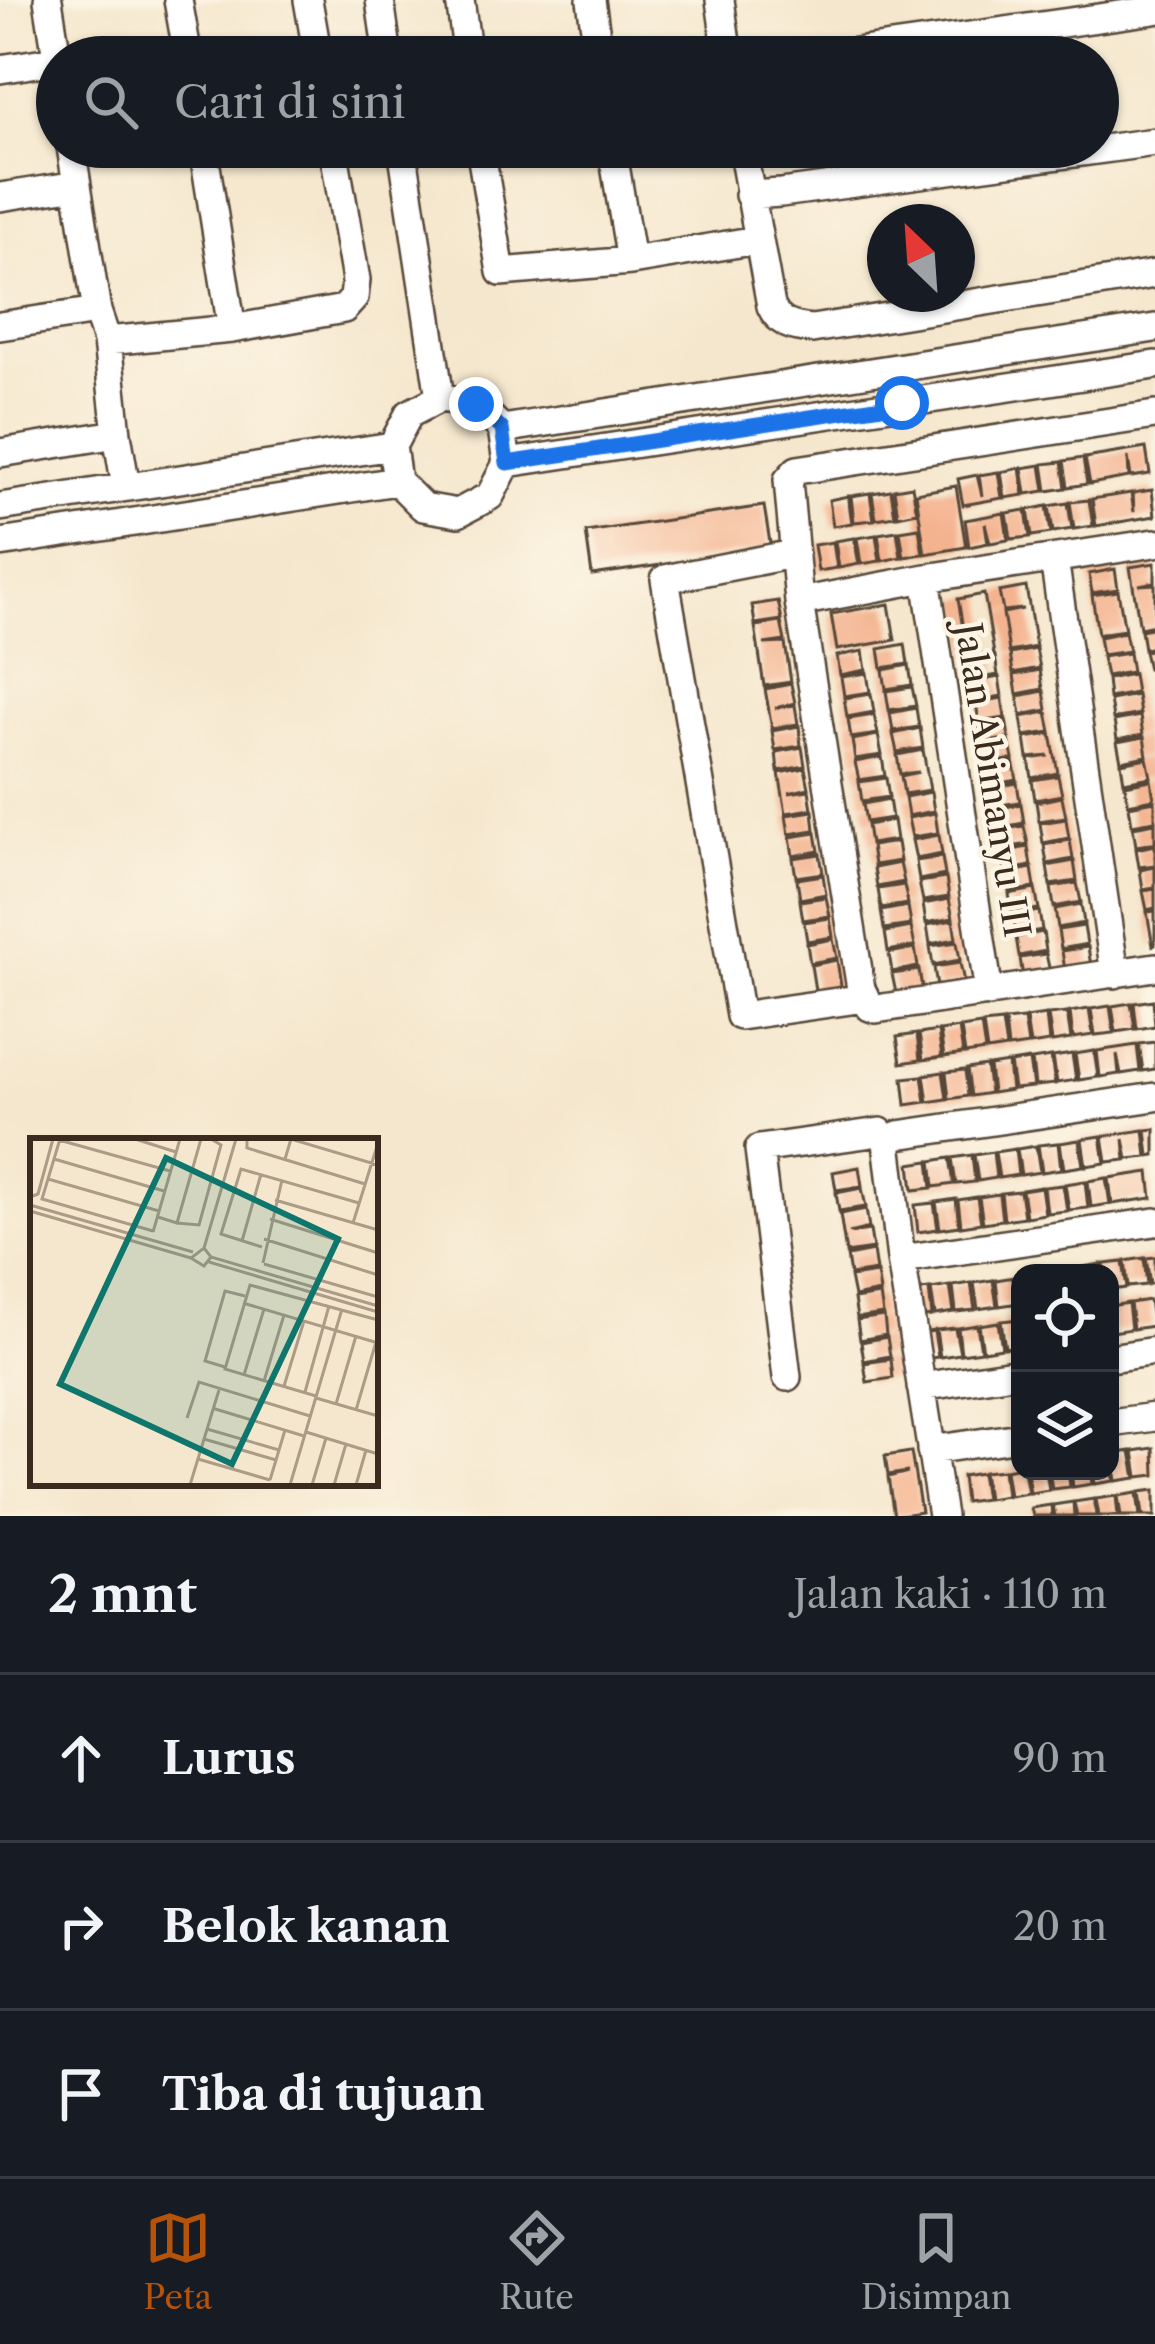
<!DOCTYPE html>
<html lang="id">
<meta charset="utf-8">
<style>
:root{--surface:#171b24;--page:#20242c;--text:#f1f3f6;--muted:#9ea1a6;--line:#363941;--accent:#b45309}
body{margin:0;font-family:"Libre Caslon Text",serif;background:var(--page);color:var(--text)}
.controls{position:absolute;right:36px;bottom:36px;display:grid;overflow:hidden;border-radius:24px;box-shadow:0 3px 9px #0004}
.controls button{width:108px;height:108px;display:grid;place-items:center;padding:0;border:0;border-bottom:3px solid var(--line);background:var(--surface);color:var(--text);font:60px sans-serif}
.compass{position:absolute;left:867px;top:204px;width:108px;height:108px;border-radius:50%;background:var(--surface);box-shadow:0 3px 9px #0004;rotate:335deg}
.stop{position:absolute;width:36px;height:36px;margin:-27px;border:9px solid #1a73e8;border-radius:50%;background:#fff}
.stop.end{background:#1a73e8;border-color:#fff;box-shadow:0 3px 12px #0008}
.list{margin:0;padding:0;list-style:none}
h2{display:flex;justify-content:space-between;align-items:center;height:156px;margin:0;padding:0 48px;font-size:51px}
h2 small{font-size:39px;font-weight:400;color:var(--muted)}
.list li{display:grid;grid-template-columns:78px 1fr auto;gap:36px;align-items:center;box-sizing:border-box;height:168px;padding:0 48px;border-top:3px solid var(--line)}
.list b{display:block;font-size:45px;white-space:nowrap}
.list em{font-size:39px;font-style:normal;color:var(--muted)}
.icon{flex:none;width:66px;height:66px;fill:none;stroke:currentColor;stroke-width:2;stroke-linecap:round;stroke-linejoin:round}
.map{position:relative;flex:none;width:1155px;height:1516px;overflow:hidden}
.search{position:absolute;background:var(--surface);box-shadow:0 3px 9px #0004;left:36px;right:36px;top:36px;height:132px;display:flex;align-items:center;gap:30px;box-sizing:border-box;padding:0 42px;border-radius:66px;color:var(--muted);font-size:45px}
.sheet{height:660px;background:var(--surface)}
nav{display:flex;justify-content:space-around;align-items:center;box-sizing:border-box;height:168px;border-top:3px solid var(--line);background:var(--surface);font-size:33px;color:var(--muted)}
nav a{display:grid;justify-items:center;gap:6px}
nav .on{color:var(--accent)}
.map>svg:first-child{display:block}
</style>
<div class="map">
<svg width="1155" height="1516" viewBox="0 0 1155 1516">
<rect width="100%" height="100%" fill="#fcf5e5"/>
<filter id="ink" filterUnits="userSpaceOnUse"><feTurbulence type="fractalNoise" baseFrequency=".00833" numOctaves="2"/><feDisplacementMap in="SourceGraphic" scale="24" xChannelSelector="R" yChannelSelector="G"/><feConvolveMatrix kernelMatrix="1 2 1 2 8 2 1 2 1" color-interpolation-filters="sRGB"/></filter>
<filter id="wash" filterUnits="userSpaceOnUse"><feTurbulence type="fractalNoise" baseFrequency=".004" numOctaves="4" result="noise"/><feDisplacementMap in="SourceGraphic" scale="48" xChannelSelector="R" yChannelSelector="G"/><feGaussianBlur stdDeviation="2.7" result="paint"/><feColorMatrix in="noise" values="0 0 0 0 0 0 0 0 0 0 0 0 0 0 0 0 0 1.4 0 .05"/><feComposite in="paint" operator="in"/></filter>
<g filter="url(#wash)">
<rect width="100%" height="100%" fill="#f5e7cd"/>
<g id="blocks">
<!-- building -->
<path fill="#f4b38f" d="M1146 448 1150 474 1131 477 1128 457 1129 477 1090 484 1085 458Z
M1083 458 1087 484 1068 487 1064 461Z
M1062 462 1066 488 1047 491 1043 464Z
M1041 465 1045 491 1026 494 1022 468Z
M1020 468 1024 495 1005 498 1001 472Z
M998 472 1002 498 963 505 958 479 977 475 982 496 979 475Z
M912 486 917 512 898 516 894 489Z
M956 486 966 547 925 554 916 493Z
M891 490 895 516 876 519 872 493Z
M1152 490 1155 516 1096 526 1092 499 1131 493 1134 512 1133 493Z
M870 493 874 520 854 522 851 496Z
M848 496 852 523 833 526 829 500Z
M1089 500 1093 526 1074 529 1070 502Z
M1068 503 1072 529 1053 532 1049 506Z
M764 506 771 549 592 575 586 532Z
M1047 506 1051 533 1032 536 1028 510Z
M1026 510 1030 537 1011 539 1007 513Z
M1004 513 1008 540 990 543 985 523 988 543 969 547 965 520Z
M919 528 923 554 904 557 900 531Z
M897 531 901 557 882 561 878 534Z
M876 535 880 561 861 564 857 538Z
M854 538 859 564 839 568 835 541Z
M833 542 837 568 818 571 814 545Z
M1155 563V582L1139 585 1155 584V625L1140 628 1130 567Z
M1115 569 1118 589 1092 593 1089 574Z
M1026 587 1036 647 1009 652 1003 613 1023 609 1003 611 999 592Z
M1118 591 1125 630 1098 634 1092 595Z
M984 594 994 654 968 658 958 599Z
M778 601 782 620 755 624 752 605Z
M889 604 895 640 837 650 831 614Z
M781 622 785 641 764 644 785 643 791 682 764 686 755 626Z
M1155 627V647L1144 649 1141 630Z
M1125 632 1129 651 1102 655 1099 637Z
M905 644 908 664 882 668 879 649Z
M1036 649 1040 668 1013 673 1010 654Z
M1155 649V668L1148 669 1144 651Z
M863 651 866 670 840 675 837 656Z
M1129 653 1132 672 1106 676 1102 657Z
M995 656 998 675 972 680 968 661Z
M909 665 912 685 886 689 883 670Z
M1040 670 1043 689 1017 694 1014 675Z
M867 673 870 692 844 696 841 677Z
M1133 674 1136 693 1109 698 1107 679Z
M999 677 1002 696 975 701 972 682Z
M791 684 795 703 775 708 795 705 798 724 772 728 765 689Z
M912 687 916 706 889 710 886 691Z
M1044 691 1047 710 1021 715 1018 696Z
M871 694 874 712 847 717 844 698Z
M1137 695 1140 714 1113 719 1110 700Z
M1002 698 1005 718 979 722 976 703Z
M916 708 919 727 893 731 890 713Z
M1047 712 1051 732 1024 736 1021 717Z
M874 715 878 734 851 738 848 719Z
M1140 716 1143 735 1117 740 1114 721Z
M1006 719 1009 738 983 743 979 724Z
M799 726 801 746 775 750 772 731Z
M920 728 923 748 897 752 893 734Z
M1051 734 1058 773 1032 778 1029 759 1049 756 1028 758 1025 738Z
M878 735 882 755 855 759 852 740Z
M1144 737 1147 756 1121 761 1117 742Z
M1009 740 1013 759 986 764 983 745Z
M802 747 805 766 778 771 776 752Z
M923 750 930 790 904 794 901 776 919 772 900 774 897 755Z
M882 757 885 776 859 780 855 762Z
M1147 758 1151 777 1124 782 1121 763Z
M1013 761 1017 780 990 785 987 766Z
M805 768 809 788 789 793 809 790 812 809 786 813 779 773Z
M1058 776 1062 795 1035 800 1032 780Z
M886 778 889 797 862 801 859 782Z
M1151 780 1154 799 1128 804 1125 785Z
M1017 783 1020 802 994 806 990 788Z
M931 792 934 811 908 816 905 797Z
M1062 797 1066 817 1039 821 1036 802Z
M889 799 892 818 866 822 863 804Z
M1155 801V821L1132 825 1129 806Z
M1021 804 1024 823 998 828 994 809Z
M813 811 815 830 789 834 786 815Z
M935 813 938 833 912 837 908 818Z
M1066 819 1069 838 1043 843 1040 823Z
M893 820 896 840 870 844 867 825Z
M1155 823V843L1136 846 1133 827Z
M1024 826 1028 844 1001 849 998 830Z
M816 833 819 851 793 856 790 837Z
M939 835 942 854 916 859 912 840Z
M1070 840 1073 859 1047 864 1044 845Z
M897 842 900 861 874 865 871 846Z
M1155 845V865L1139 867 1136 849Z
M1028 847 1031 866 1005 871 1002 852Z
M820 854 823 873 796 877 793 858Z
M942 857 945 875 919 880 916 861Z
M1074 861 1077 881 1050 885 1047 866Z
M900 863 904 882 877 887 874 868Z
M1155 867V887L1143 889 1140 870Z
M1032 868 1035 888 1009 892 1005 873Z
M823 875 826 894 800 899 797 879Z
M946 878 949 897 923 901 919 882Z
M1077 883 1081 902 1054 907 1051 887Z
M904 885 908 904 881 908 878 889Z
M1035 889 1039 909 1012 913 1009 894Z
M1155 889V908L1147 910 1143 891Z
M826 897 830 916 803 920 800 901Z
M949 899 953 918 926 923 923 904Z
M1081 904 1084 923 1058 928 1055 909Z
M908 906 911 925 884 929 881 911Z
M1039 911 1042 930 1016 935 1013 915Z
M1155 911V945L1153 946 1147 912Z
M830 918 833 937 807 941 804 922Z
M953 920 956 939 930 944 927 925Z
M1084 926 1087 944 1061 949 1058 930Z
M911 927 915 946 888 951 885 932Z
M1043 932 1046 951 1019 956 1016 937Z
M833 939 837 958 810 963 807 944Z
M957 942 960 960 933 965 930 946Z
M1088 947 1091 966 1065 970 1062 951Z
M915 948 918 967 892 972 889 953Z
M1046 954 1050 972 1023 977 1020 958Z
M837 960 843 999 817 1003 811 965Z
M960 963 964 982 937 987 934 967Z
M919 970 922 988 896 993 892 974Z
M1153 1000 1155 1026 1137 1029 1134 1003Z
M1131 1003 1135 1029 1116 1032 1112 1006Z
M1110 1006 1114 1033 1095 1035 1091 1009Z
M1089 1009 1093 1035 1073 1038 1070 1012Z
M1067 1013 1071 1039 1052 1042 1048 1015Z
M1046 1015 1049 1042 1030 1045 1026 1018Z
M1024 1019 1028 1045 1008 1048 1005 1021Z
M1002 1022 1006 1048 987 1051 983 1024Z
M981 1025 985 1051 965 1054 961 1028Z
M959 1028 963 1054 944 1057 940 1031Z
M938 1031 942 1057 923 1060 919 1034Z
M917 1034 920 1060 901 1063 897 1037Z
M1155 1042V1069L1143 1071 1139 1044Z
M1137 1045 1140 1071 1121 1074 1117 1054 1119 1074 1100 1077 1097 1051Z
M1094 1051 1098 1077 1079 1080 1075 1054Z
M1072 1054 1076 1080 1057 1083 1053 1057Z
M1051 1057 1055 1084 1035 1086 1032 1060Z
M1029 1060 1033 1087 1014 1089 1010 1063Z
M1008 1063 1011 1090 992 1093 989 1066Z
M986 1066 990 1093 971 1096 967 1069Z
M965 1070 968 1096 949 1099 946 1072Z
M943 1072 947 1099 928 1102 924 1075Z
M922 1076 926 1102 906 1105 903 1078Z
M1155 1129V1155L1149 1156 1146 1130Z
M1144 1130 1147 1157 1128 1159 1124 1139 1126 1160 1107 1162 1103 1136Z
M1101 1136 1105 1163 1086 1166 1082 1139Z
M1079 1140 1083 1166 1064 1169 1060 1143Z
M1058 1143 1061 1169 1042 1172 1038 1145Z
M1036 1146 1040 1172 1021 1175 1017 1149Z
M1015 1149 1018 1175 999 1178 995 1152Z
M993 1152 996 1178 978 1181 974 1155Z
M972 1155 975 1182 956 1184 952 1158Z
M950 1158 954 1184 934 1187 931 1161Z
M929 1161 932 1188 913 1190 910 1164Z
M859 1167 862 1186 836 1190 833 1172Z
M1149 1172 1152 1198 1112 1204 1109 1178Z
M1106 1178 1110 1204 1091 1207 1088 1181Z
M1085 1181 1088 1208 1069 1210 1065 1184Z
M1063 1185 1067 1211 1047 1213 1044 1187Z
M1041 1187 1045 1214 1026 1217 1022 1190Z
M862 1188 866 1207 839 1211 836 1193Z
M1020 1191 1024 1217 1004 1220 1001 1193Z
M999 1194 1002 1220 983 1223 979 1197Z
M977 1197 981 1223 961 1226 958 1200Z
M956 1199 959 1226 940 1229 936 1202Z
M934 1203 938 1229 918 1232 915 1205Z
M866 1209 869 1228 849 1233 870 1230 873 1249 846 1253 840 1214Z
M873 1251 876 1271 850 1275 847 1256Z
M1155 1257V1283L1150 1284 1146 1258Z
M1144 1258 1147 1285 1128 1287 1125 1261Z
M1123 1262 1127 1288 1110 1290V1273H1105L1104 1264Z
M1101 1264 1102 1273H1083L1082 1267Z
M877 1273 880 1292 854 1297 850 1277Z
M1014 1277 1019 1303 999 1306 996 1280Z
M993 1280 997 1306 978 1309 974 1283Z
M971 1283 975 1310 956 1312 953 1286Z
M950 1286 954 1312 935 1315 931 1289Z
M929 1289 932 1316 913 1318 909 1292Z
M880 1295 883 1314 857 1318 854 1299Z
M1149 1300 1153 1326 1133 1329 1130 1303Z
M1128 1303 1131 1329 1112 1332 1110 1306Z
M884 1316 886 1335 860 1340 857 1320Z
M1020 1319V1345L1005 1348 1001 1321Z
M998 1322 1002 1348 983 1351 979 1325Z
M977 1325 981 1351 961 1354 958 1328Z
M955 1328 960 1354 940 1357 936 1330Z
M934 1331 938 1357 918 1360 915 1334Z
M887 1337 890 1356 864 1361 861 1342Z
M891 1359 893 1378 867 1382 864 1363Z
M1154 1448 1155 1475 1138 1477 1134 1451Z
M1131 1451 1136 1478 1116 1481 1112 1454Z
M911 1452 921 1512 894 1516 888 1477 908 1472 888 1475 885 1456Z
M1020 1467V1471H1024L1028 1493 1009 1496 1005 1470Z
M1003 1470 1006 1496 987 1499 983 1472Z
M1027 1471H1046L1049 1490 1030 1493Z
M1049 1471H1068L1070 1487 1052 1489Z
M1071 1471H1090L1092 1484 1073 1487Z
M1093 1471H1112L1114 1481 1095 1484Z
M981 1473 985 1499 965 1502 962 1476Z
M1155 1490V1516H1143L1140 1492Z
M1137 1493 1140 1516H1121L1118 1496Z
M1116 1496 1118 1516H1099L1096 1499Z
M1094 1499 1096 1516H1077L1074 1502Z
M1073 1502 1074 1516H1055L1053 1505Z
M1051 1505 1052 1516H1033L1031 1508Z"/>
</g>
</g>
<g filter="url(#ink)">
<use href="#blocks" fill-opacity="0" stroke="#574638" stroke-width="3"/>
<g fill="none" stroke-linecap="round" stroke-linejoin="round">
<!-- minor casing -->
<g stroke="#574638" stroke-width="32">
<path id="minor" d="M48 0 57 58
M178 0 188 57
M308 0 318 57
M380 0 388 57
M460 0 468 57
M591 0 599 57
M720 0 728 57
M820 57 1155 10
M0 69 57 60
M71 147 97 311 107 341 117 434 126 487
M402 147 440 398
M480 147 501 272 631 261 757 240
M612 147 631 261
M742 147 771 306C779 324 792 327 812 329L1155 274
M749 195 781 193 1155 142
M0 197 77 185
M0 326 97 311
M232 329 344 309 354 298 356 280 333 147
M107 341 232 329 203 147
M440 398 477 404 502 429 507 463 490 496 458 513 423 507 397 481 392 446 409 414Z
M1155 415 797 470 788 480 799 602 861 989 870 1007 876 1009 1155 967
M502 429 1155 328
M0 453 117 434
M507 463 1155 365
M0 507 392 446
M0 543 397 481
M793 554 665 579 740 1016 865 998
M1054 559 1115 974
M926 578 989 993
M799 602 926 578 1155 543
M887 1142 898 1135 1155 1097
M901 1259 1155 1222
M1110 1358 1155 1351
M787 1377 759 1149 880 1132 887 1142 901 1259 942 1516
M921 1387 1020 1372
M1110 1423 1155 1417
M931 1450 1020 1437"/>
</g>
<!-- minor -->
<use href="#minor" stroke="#fff" stroke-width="27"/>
</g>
</g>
<g fill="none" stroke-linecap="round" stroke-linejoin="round" filter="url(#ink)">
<!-- route -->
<path stroke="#1a73e8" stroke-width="15" d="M476 404 502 429 507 463 902 403"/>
</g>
<g text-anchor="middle" stroke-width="9" stroke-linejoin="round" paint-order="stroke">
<!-- street labels -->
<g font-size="36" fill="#3b2a1e" stroke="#fcf5e5">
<text transform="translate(993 780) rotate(81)" y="13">Jalan Abimanyu III</text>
</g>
</g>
<!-- overview -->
<g transform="translate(30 1138)">
<rect width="348" height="348" fill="#f5e7cd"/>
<path fill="none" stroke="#ab9b87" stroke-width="3" d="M30 1 12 61 123 93M105 1 146 14M217 1V10L335 46M29 2 140 33M24 21 134 53M255 21 261 1 348 27M18 41 129 73M0 59 8 56 23 1M245 62 348 92M0 67 163 114M0 73 161 120M128 79 147 85 171 1M240 81 348 115M147 85 169 87 191 7 181 1M323 85 348 5M123 94 150 1M234 101 348 137M212 103 231 36M232 109 191 96 211 31 329 65M174 110 206 1M181 119 174 128 161 120 174 110 181 119 348 168M179 124 348 174M233 125 252 42M234 126 348 159M213 165 348 205M195 229 175 223 195 153 215 158M214 237 234 171M234 243 254 177M254 248 274 183M275 254 299 168M286 258 195 231 220 147 348 182M286 260 348 278M306 266 326 198M182 270 274 298M326 272 346 204M157 280 169 244 280 278M177 291 249 312M276 294 348 316M174 301 246 322M168 321 240 342M240 342 255 292M160 347 189 252M260 347 312 171M282 347 296 300M304 347 316 306M326 347 336 312"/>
<path fill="#0f766e" fill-opacity="0.15" stroke="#0f766e" stroke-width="6" d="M136 20 308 101 202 326 30 246Z"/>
<rect width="348" height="348" fill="none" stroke="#3b2a1e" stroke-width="6"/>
</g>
</svg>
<div class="controls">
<button><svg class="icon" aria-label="locate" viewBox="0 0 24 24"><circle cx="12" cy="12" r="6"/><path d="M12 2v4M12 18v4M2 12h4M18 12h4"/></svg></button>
<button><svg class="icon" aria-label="layers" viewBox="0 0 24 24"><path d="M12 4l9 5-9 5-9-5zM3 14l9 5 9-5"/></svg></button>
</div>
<svg class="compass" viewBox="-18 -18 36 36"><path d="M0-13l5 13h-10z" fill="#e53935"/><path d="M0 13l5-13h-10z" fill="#9ea1a6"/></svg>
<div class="stop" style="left:902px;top:403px"></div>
<div class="stop end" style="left:476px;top:404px"></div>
<div class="search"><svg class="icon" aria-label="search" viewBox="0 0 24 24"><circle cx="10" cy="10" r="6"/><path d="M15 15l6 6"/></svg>Cari di sini</div>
</div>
<section class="sheet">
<h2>2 mnt<small>Jalan kaki · 110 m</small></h2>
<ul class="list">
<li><svg class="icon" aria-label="ahead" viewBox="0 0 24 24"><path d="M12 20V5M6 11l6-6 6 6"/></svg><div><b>Lurus</b></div><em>90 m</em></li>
<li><svg class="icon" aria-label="right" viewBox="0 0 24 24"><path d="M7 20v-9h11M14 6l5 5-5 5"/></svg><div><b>Belok kanan</b></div><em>20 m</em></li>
<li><svg class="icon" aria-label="arrive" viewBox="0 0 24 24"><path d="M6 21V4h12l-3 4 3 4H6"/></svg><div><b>Tiba di tujuan</b></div></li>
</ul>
</section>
<nav>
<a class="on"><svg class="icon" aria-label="map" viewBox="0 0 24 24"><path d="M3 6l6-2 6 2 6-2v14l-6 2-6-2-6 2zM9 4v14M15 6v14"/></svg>Peta</a>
<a><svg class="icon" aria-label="directions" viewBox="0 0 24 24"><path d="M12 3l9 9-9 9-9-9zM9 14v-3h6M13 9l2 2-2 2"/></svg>Rute</a>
<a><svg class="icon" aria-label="saved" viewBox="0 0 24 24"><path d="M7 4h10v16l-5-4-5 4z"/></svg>Disimpan</a>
</nav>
